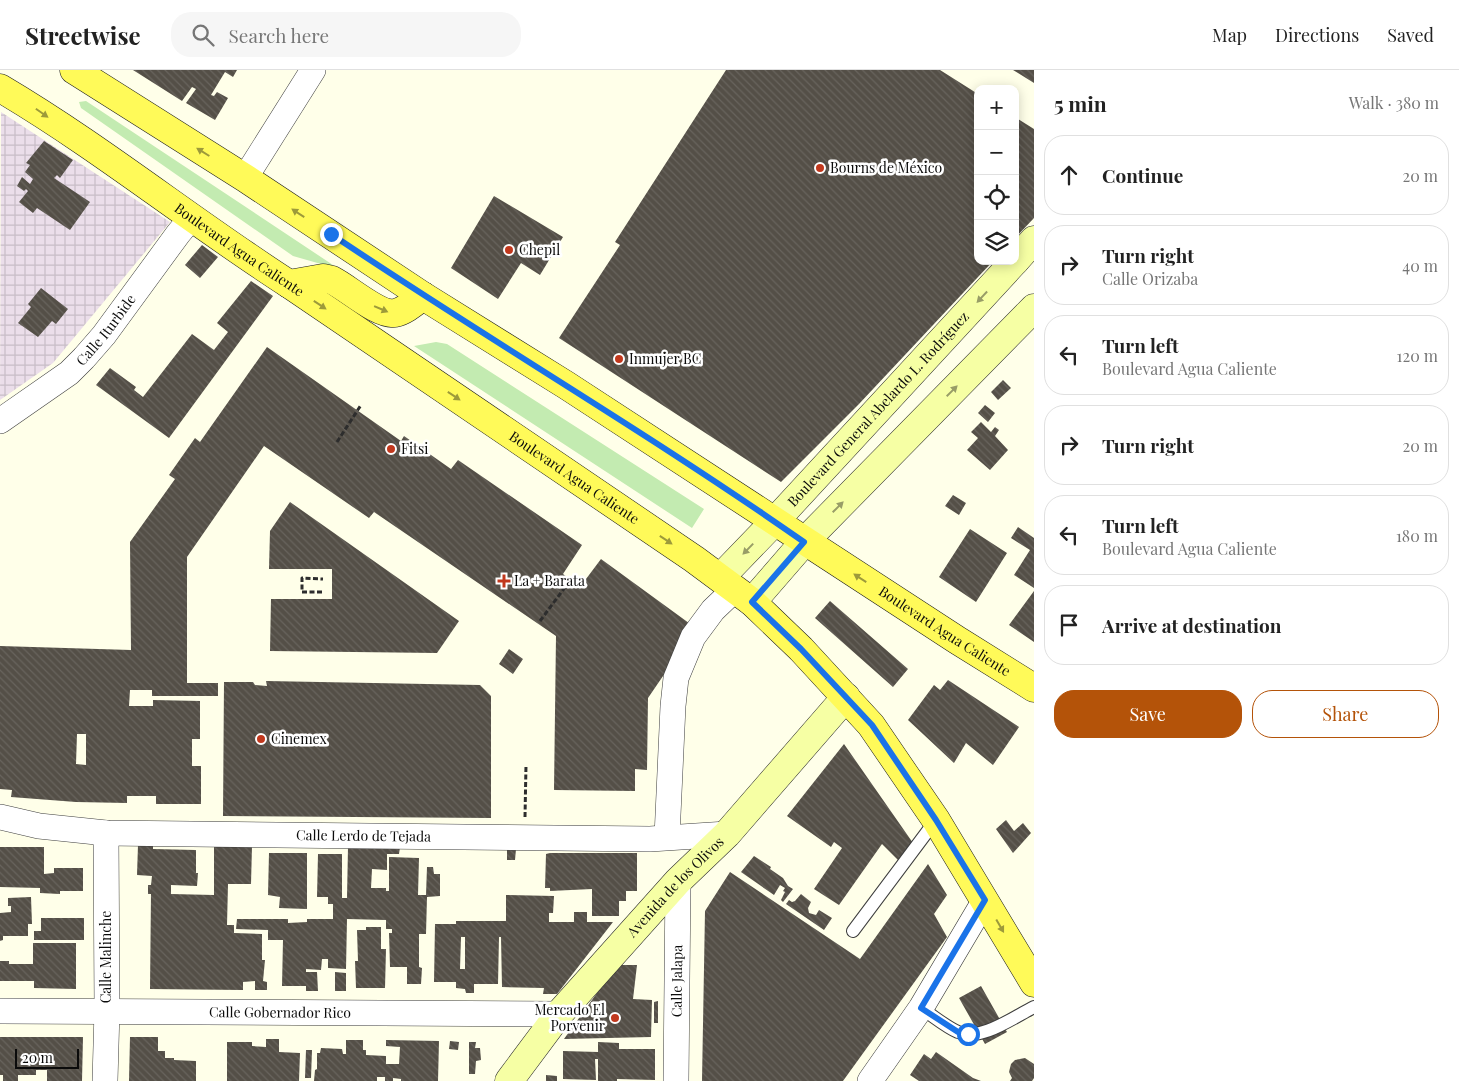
<!DOCTYPE html>
<meta charset="utf-8">
<style>
:root{--surface:#fff;--page:#f6f6f6;--text:#222;--muted:#767676;--line:#e0e0e0;--accent:#b45309}
body{margin:0;font-family:"Playfair Display",serif;background:var(--page);color:var(--text)}
.controls{position:absolute;right:15px;top:15px;display:grid;overflow:hidden;border-radius:10px;box-shadow:0 2px 12px #0003}
.controls button{width:45px;height:45px;display:grid;place-items:center;padding:0;border:0;border-bottom:1px solid var(--line);background:var(--surface);color:var(--text);font:25px sans-serif}
.scale{position:absolute;left:15px;bottom:12px;width:64px;box-sizing:border-box;padding-left:5px;border:2px solid #0b0b0b;border-top:0;font-size:14px;line-height:18px;white-space:nowrap;color:#0b0b0b;-webkit-text-stroke:4px #fff;paint-order:stroke}
.stop{position:absolute;width:15px;height:15px;margin:-11px;border:4px solid #1a73e8;border-radius:50%;background:#fff}
.stop.end{background:#1a73e8;border-color:#fff;box-shadow:0 1px 5px #0008}
.list{margin:0;padding:0;list-style:none}
h2{display:flex;justify-content:space-between;align-items:center;height:65px;margin:0;padding:0 20px;font-size:21px}
h2 small{font-size:16px;font-weight:400;color:var(--muted)}
.list li{display:grid;grid-template-columns:32px 1fr auto;gap:15px;align-items:center;box-sizing:border-box;height:80px;margin:0 10px 10px;padding:0 10px;border:1px solid var(--line);border-radius:20px}
.list b{display:block;font-size:19px;white-space:nowrap}
.list p{margin:0;font-size:16px;white-space:nowrap;color:var(--muted)}
.list em{font-size:16px;font-style:normal;color:var(--muted)}
.actions{display:flex;gap:10px;padding:15px 20px}
.actions a{flex:1;padding:11px 0;border:1px solid var(--accent);border-radius:20px;text-align:center;font-size:18px;color:var(--accent)}
.actions .main{background:var(--accent);color:#fff}
.icon{flex:none;width:28px;height:28px;fill:none;stroke:currentColor;stroke-width:2;stroke-linecap:round;stroke-linejoin:round}
.map{position:relative;flex:none;width:1034px;height:1011px;overflow:hidden}
header{display:flex;align-items:center;gap:30px;box-sizing:border-box;height:70px;padding:0 25px;background:var(--surface);border-bottom:1px solid var(--line)}
header strong{font-size:24px}
nav{display:flex;gap:28px;margin-inline-start:auto;font-size:18px}
.search{width:350px;height:45px;background:var(--page);display:flex;align-items:center;gap:12px;box-sizing:border-box;padding:0 18px;border-radius:20px;color:var(--muted);font-size:19px}
main{display:flex}
aside{flex:1;background:var(--surface)}
.map>svg:first-child{display:block}
</style>
<header>
<strong>Streetwise</strong>
<div class="search"><svg class="icon" aria-label="search" viewBox="0 0 24 24"><circle cx="10" cy="10" r="6"/><path d="M15 15l6 6"/></svg>Search here</div>
<nav><a>Map</a><a>Directions</a><a>Saved</a></nav>
</header>
<main>
<div class="map">
<svg width="1034" height="1011" viewBox="0 0 1034 1011">
<defs>
<pattern id="industrial-grid" width="8" height="8" patternUnits="userSpaceOnUse" patternTransform="scale(1.25)"><rect width="8" height="8" fill="#ebdeea"/><path d="M0 4h8M4 0v8" fill="none" stroke="#c8bdc7"/></pattern>
<pattern id="building-back-hatch" width="6" height="6" patternUnits="userSpaceOnUse" patternTransform="scale(1.25)"><rect width="6" height="6" fill="#544f47"/><path d="M-1 5l2 2M0 0l6 6M5-1l2 2" fill="none" stroke="#68645d"/></pattern>
</defs>
<rect width="100%" height="100%" fill="#ffffe9"/>
<!-- industrial -->
<path fill="url(#industrial-grid)" d="M1 42 170 152 53 293 0 330Z"/>
<!-- grass -->
<path fill="#c3ebb1" d="M86 31 333 195 328 196 293 186 81 38 79 32Z
M436 272 447 274 704 439 692 458 414 276Z"/>
<!-- building -->
<path fill="url(#building-back-hatch)" fill-rule="evenodd" d="M133 0H237L233 7 225 2 211 25 214 26 217 22 228 28 215 50 186 33 196 19 192 17 182 31Z
M726 0H940L978 24V191H993L859 334 781 412 559 268 620 175 615 172Z
M1013 0H1034V13Z
M1015 47 1034 59V148L1015 168Z
M44 71 73 90 60 108 57 105 54 108 90 132 70 160 37 138 33 143 19 132 28 121 26 119 24 121 17 116 22 107 30 114 33 109 25 102 30 95 26 93Z
M494 126 563 167 540 205 521 193 498 229 451 198Z
M202 175 218 187 200 208 185 195Z
M251 211 273 226 169 368 96 315 110 298 136 317 134 320 143 327 192 264 214 280 228 262 217 253Z
M41 218 68 239 56 254 52 251 38 267 18 253 31 237 28 234Z
M267 277 401 371 404 366 451 399 458 390 582 475 563 504 580 517 601 489 693 556 672 584 676 587 648 628 647 700 635 699V721L554 720 556 566 374 442 369 448 264 376 187 487V613H218V626H152V620H130L129 636H153V630L200 631V669H192V696H201V734H156V726H127V733L76 732 11 727 12 720 0 719V576L131 580 130 472 175 409 169 405 195 368 200 372ZM77 664H86V695L76 694Z
M1003 310 1011 318 998 330 991 322Z
M985 335 995 343 988 352 978 343Z
M981 352 991 362 995 357 999 360 995 366 1008 380 990 400 967 380 978 368 971 362Z
M953 425 966 433 959 445 945 436Z
M290 432 459 551 437 583 270 581 271 529H332V499H269L270 461Z
M1018 457 1034 468V518L1014 505 1030 480 1011 468Z
M970 459 1007 483 976 532 939 507Z
M1034 521V572L1009 555Z
M830 531 908 599 893 617 815 548Z
M509 579 523 589 513 604 499 594Z
M948 610 1019 657 993 695 966 673 954 693 908 650 934 615 940 620Z
M266 611 480 615 491 626V748L223 746 224 612H253L255 615 267 616Z
M844 674 913 773 898 790 882 774 839 835 814 819 842 778 834 772 831 777 787 746Z
M1006 750 1014 761 1023 753 1031 763 1013 783 996 759Z
M138 775H153V779L196 780V803H198L197 816 171 815V824L214 825V775L252 776 251 814H228L227 855H234V863L262 864V890H265L263 911 267 912V920H255V911L243 912V920L150 919 151 824H148V815H151L152 806 137 805Z
M0 777H44V804L54 803V798H83V821H60V824L40 823V818L0 817Z
M348 777H400L399 784H387V800L372 799 371 818H386V821H389V787L419 788 418 825H426L427 797H433L434 804H440V826L427 827 426 864H419V897L422 898 421 914H407V897H390L389 863H392V859H386V850L347 849 346 899 328 898V889H322L321 900 306 899V902H317L318 921H306V916H282L283 870H268V860L236 859 237 849H288V853L307 852V849H333V834H328V827H317L318 784H342V828H347Z
M507 779H516L515 790H507Z
M269 783H307V839L279 838 280 827 268 825Z
M550 783H637V821H626V831H619V846H592V819L550 821V818H545L546 784Z
M754 786 771 797 770 799 783 808 788 816 793 819 783 832 781 830 785 822 783 821 785 818 780 815 774 825 741 802Z
M928 794 947 825 934 844 947 867 843 1011H702L705 841 730 802 860 889Z
M801 824 811 832 808 838 809 843 816 845 819 840 832 848 824 860 786 834 789 830 792 832 795 831Z
M506 825 554 826 553 843H549V852H574V842H587V852H613L557 924H543L544 918 502 917 501 867H499L498 914H474V923H466L465 919 456 918V912H434L435 854H456V851H506ZM461 867H465V899H460Z
M31 827 32 854H28V866H3V870L0 871V843L11 842V836H8V828Z
M41 848H84V870H34V861H41Z
M366 857H381V879H386L385 918H356L355 891H358L357 860H366Z
M33 873H76V919L34 918V911H0V891H9V894H33Z
M617 895H637L633 929 652 930 651 967 564 969Z
M335 902 346 903V921H335Z
M981 916 1007 962 985 974 959 928Z
M658 931V953H654V932Z
M0 967H83L82 1011H47V1000H36V1005H18V1011H3V1005H0Z
M130 967H158V981H165V988H174V990L196 991V1011H129Z
M266 969H279V982L300 983 299 1011H227V972H252V976L266 977Z
M346 970H363V980H366V985L386 986V994H399L400 977 386 976V970L439 971 438 1011H401V1009L393 1008V1011H385V1007H377V1011H314L315 1000 317 999V983H320L321 978 342 979 343 984H346Z
M450 971 459 972 458 980 449 979Z
M469 972H476L475 978H480L481 990 476 991 475 1004H469Z
M598 972 619 973V979H655V1010L617 1009V1011H598V989H595L596 1010 563 1009V981L598 982Z
M306 980H312L311 1008H305Z
M936 982 973 1008 981 1011H919L910 1005 924 984 931 989Z
M1025 988 1034 994V1008L1032 1011H1010L1012 1008 1009 1002 1011 994 1015 990Z
M546 1005 557 1006V1011H546Z"/>
<g fill="none" stroke-linecap="round" stroke-linejoin="round">
<!-- lane casing -->
<g stroke="#3e3e3e" stroke-width="14">
<path id="lane" d="M853 861 936 750
M921 938C932 945 946 957 958 962 980 972 1014 947 1034 937"/>
</g>
<!-- street casing -->
<g stroke="#3e3e3e" stroke-width="26">
<g id="street">
<path d="M245 108 313 0"/>
<path id="s1" d="M0 351 69 303 84 288 104 265 178 164 192 147"/>
<path id="s2" d="M0 747 39 756 106 763 650 769 727 764"/>
<path d="M667 767 673 636 676 608 693 567 713 540 735 519"/>
<path id="s3" d="M0 941 559 944"/>
<path d="M105 1011 107 940 106 763"/>
<path id="s4" d="M676 1011 678 811"/>
<path d="M870 1011 921 938 985 830"/>
</g>
</g>
<!-- secondary casing -->
<g stroke="#2d2d2d" stroke-width="29">
<g id="secondary">
<path d="M1015 191 1034 170"/>
<path id="s5" d="M721 507 775 451 1015 191"/>
<path d="M752 532 804 472 1034 238"/>
<path id="s6" d="M509 1011 559 944 678 811 727 764 846 627"/>
</g>
</g>
<!-- primary casing -->
<g stroke="#1c1c1c" stroke-width="29">
<g id="primary">
<path id="s7" d="M74 0 245 108 423 226 566 315 957 570 1034 618"/>
<path id="s8" d="M0 18C100 77 191 151 289 214L694 489 752 532 801 579 871 655 936 750 1034 913"/>
<path d="M289 214 323 208 332 210C348 218 379 246 395 243 405 241 415 232 423 226"/>
</g>
</g>
<!-- path -->
<path stroke="#2d2d2d" stroke-width="3" stroke-dasharray="5 2.5" stroke-linecap="butt" d="M337 372 361 335
M322 522H302V508L323 509
M540 551 569 512
M525 747 526 695"/>
<!-- lane -->
<use href="#lane" stroke="#fff" stroke-width="12"/>
<!-- street -->
<use href="#street" stroke="#fff" stroke-width="25"/>
<!-- secondary -->
<use href="#secondary" stroke="#f6ffa4" stroke-width="28"/>
<!-- primary -->
<use href="#primary" stroke="#fffa59" stroke-width="28"/>
</g>
<!-- one-way arrows -->
<defs><path id="oneway-solid" d="M-6-.8H1V-3.2L6.5 0L1 3.2V.8H-6Z" transform="scale(1.25)"/></defs>
<g fill="#9d9a3a">
<use href="#oneway-solid" transform="translate(42 43) rotate(35)"/>
<use href="#oneway-solid" transform="translate(203 82) rotate(-148)"/>
<use href="#oneway-solid" transform="translate(298 143) rotate(-147)"/>
<use href="#oneway-solid" transform="translate(320 235) rotate(34)"/>
<use href="#oneway-solid" transform="translate(381 239) rotate(23)"/>
<use href="#oneway-solid" transform="translate(454 326) rotate(34)"/>
<use href="#oneway-solid" transform="translate(666 470) rotate(34)"/>
<use href="#oneway-solid" transform="translate(860 508) rotate(-147)"/>
<use href="#oneway-solid" transform="translate(1000 856) rotate(60)"/>
</g>
<g fill="#989d67">
<use href="#oneway-solid" transform="translate(982 227) rotate(133)"/>
<use href="#oneway-solid" transform="translate(952 321) rotate(-45)"/>
<use href="#oneway-solid" transform="translate(838 437) rotate(-45)"/>
<use href="#oneway-solid" transform="translate(748 479) rotate(134)"/>
</g>
<g fill="none" stroke-linecap="round" stroke-linejoin="round">
<!-- route -->
<path stroke="#1a73e8" stroke-width="6" d="M331 164C487 269 650 364 804 472L752 532 801 579 872 655 936 750 985 830 921 938 958 962 968 964"/>
</g>
<!-- markers -->
<g fill="#c1381d" stroke="#fff" stroke-width="2">
<circle cx="820" cy="98" r="5"/>
<circle cx="509" cy="180" r="5"/>
<circle cx="619" cy="289" r="5"/>
<circle cx="391" cy="379" r="5"/>
<path d="M501.5 503.5h5v5h5v5h-5v5h-5v-5h-5v-5h5z"/>
<circle cx="261" cy="669" r="5"/>
<circle cx="615" cy="948" r="5"/>
</g>
<g text-anchor="middle" stroke-width="5" stroke-linejoin="round" paint-order="stroke">
<!-- poi labels -->
<g font-size="14" fill="#0b0b0b" stroke="#fff" text-anchor="start">
<text x="830" y="103">Bourns de México</text>
<text x="519" y="185">Chepil</text>
<text x="629" y="294">Inmujer BC</text>
<text x="401" y="384">Fitsi</text>
<text x="514" y="516">La + Barata</text>
<text x="271" y="674">Cinemex</text>
<text x="605" y="945" text-anchor="end">Mercado El<tspan x="605" dy="16">Porvenir</tspan></text>
</g>
<!-- street labels -->
<g font-size="14" fill="#0b0b0b" stroke="#fff">
<text dy="5" stroke="none"><textPath href="#s8" startOffset="289">Boulevard Agua Caliente</textPath></text>
<text dy="5" stroke="none"><textPath href="#s1" startOffset="141">Calle Iturbide</textPath></text>
<text dy="5" stroke="none"><textPath href="#s5" startOffset="230">Boulevard General Abelardo L. Rodríguez</textPath></text>
<text dy="5" stroke="none"><textPath href="#s8" startOffset="694">Boulevard Agua Caliente</textPath></text>
<text dy="5" stroke="none"><textPath href="#s7" startOffset="1036">Boulevard Agua Caliente</textPath></text>
<text dy="5" stroke="none"><textPath href="#s2" startOffset="365">Calle Lerdo de Tejada</textPath></text>
<text dy="5" stroke="none"><textPath href="#s6" startOffset="256">Avenida de los Olivos</textPath></text>
<text transform="translate(106 887) rotate(-90)" y="5">Calle Malinche</text>
<text dy="5" stroke="none"><textPath href="#s4" startOffset="100">Calle Jalapa</textPath></text>
<text dy="5" stroke="none"><textPath href="#s3" startOffset="280">Calle Gobernador Rico</textPath></text>
</g>
</g>
</svg>
<div class="controls">
<button>+</button>
<button>−</button>
<button><svg class="icon" aria-label="locate" viewBox="0 0 24 24"><circle cx="12" cy="12" r="6"/><path d="M12 2v4M12 18v4M2 12h4M18 12h4"/></svg></button>
<button><svg class="icon" aria-label="layers" viewBox="0 0 24 24"><path d="M12 4l9 5-9 5-9-5zM3 14l9 5 9-5"/></svg></button>
</div>
<div class="scale">20 m</div>
<div class="stop" style="left:968px;top:964px"></div>
<div class="stop end" style="left:331px;top:164px"></div>
</div>
<aside>
<h2>5 min<small>Walk · 380 m</small></h2>
<ul class="list">
<li><svg class="icon" aria-label="ahead" viewBox="0 0 24 24"><path d="M12 20V5M6 11l6-6 6 6"/></svg><div><b>Continue</b></div><em>20 m</em></li>
<li><svg class="icon" aria-label="right" viewBox="0 0 24 24"><path d="M7 20v-9h11M14 6l5 5-5 5"/></svg><div><b>Turn right</b><p>Calle Orizaba</p></div><em>40 m</em></li>
<li><svg class="icon" aria-label="left" viewBox="0 0 24 24"><path d="M17 20v-9H6M10 6l-5 5 5 5"/></svg><div><b>Turn left</b><p>Boulevard Agua Caliente</p></div><em>120 m</em></li>
<li><svg class="icon" aria-label="right" viewBox="0 0 24 24"><path d="M7 20v-9h11M14 6l5 5-5 5"/></svg><div><b>Turn right</b></div><em>20 m</em></li>
<li><svg class="icon" aria-label="left" viewBox="0 0 24 24"><path d="M17 20v-9H6M10 6l-5 5 5 5"/></svg><div><b>Turn left</b><p>Boulevard Agua Caliente</p></div><em>180 m</em></li>
<li><svg class="icon" aria-label="arrive" viewBox="0 0 24 24"><path d="M6 21V4h12l-3 4 3 4H6"/></svg><div><b>Arrive at destination</b></div></li>
</ul>
<div class="actions"><a class="main">Save</a><a>Share</a></div>
</aside>
</main>
